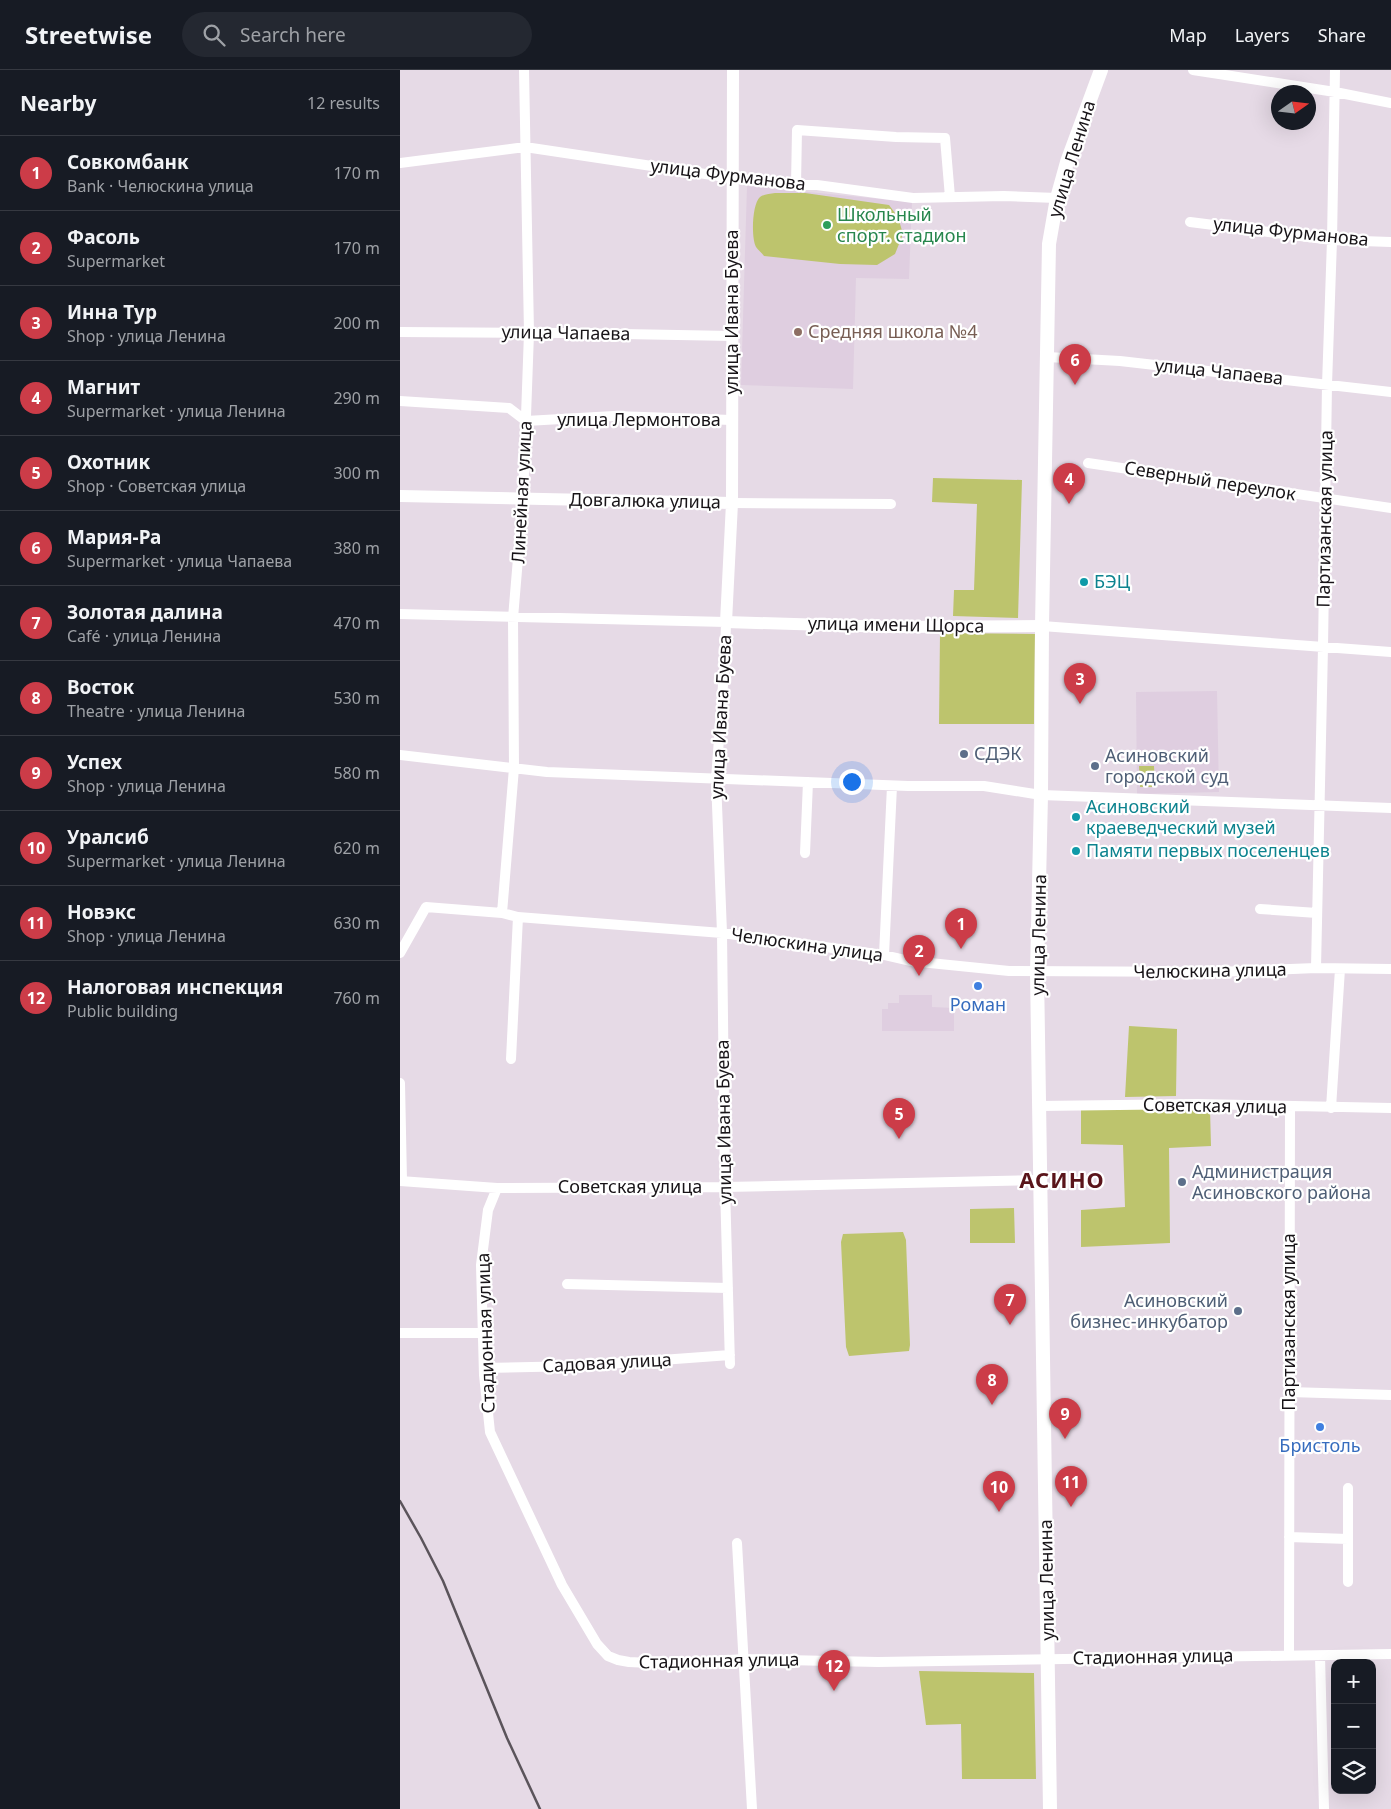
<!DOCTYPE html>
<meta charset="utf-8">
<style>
:root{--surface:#171b24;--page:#242831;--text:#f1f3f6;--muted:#9ea1a6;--line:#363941;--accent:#cc3c48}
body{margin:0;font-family:"Noto Sans",sans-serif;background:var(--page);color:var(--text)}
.controls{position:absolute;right:15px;bottom:15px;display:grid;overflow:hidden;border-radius:10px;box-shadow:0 5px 20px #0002}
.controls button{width:45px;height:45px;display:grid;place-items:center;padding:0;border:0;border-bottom:1px solid var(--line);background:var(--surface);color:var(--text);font:25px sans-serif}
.compass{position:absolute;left:871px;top:15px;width:45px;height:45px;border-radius:50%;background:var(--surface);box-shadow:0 5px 20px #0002;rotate:76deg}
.you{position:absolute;left:451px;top:711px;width:18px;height:18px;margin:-12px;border:4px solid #fff;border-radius:50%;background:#1a73e8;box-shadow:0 0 0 8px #1a73e833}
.badge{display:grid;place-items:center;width:32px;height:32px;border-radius:50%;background:var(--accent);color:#fff;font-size:16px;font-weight:700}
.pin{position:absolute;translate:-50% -41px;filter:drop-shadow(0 1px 2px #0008)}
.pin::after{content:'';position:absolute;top:26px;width:18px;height:15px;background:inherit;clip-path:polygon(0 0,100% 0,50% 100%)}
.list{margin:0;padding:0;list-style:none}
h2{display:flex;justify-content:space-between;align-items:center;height:65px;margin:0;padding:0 20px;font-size:21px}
h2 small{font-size:16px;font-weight:400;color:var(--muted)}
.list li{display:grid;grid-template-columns:32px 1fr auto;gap:15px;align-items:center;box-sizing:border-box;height:75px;padding:0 20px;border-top:1px solid var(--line)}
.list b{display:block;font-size:19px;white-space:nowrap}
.list p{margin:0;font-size:16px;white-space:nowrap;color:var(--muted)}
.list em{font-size:16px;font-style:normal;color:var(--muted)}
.icon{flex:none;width:28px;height:28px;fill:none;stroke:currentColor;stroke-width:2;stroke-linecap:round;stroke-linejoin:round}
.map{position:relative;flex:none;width:991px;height:1739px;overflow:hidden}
header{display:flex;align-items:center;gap:30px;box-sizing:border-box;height:70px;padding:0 25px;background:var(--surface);border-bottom:1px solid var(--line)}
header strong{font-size:24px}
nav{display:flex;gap:28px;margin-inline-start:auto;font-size:18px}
.search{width:350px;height:45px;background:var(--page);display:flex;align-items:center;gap:12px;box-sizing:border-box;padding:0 18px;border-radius:28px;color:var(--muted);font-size:19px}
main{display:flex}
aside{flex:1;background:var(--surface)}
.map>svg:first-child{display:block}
</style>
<header>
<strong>Streetwise</strong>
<div class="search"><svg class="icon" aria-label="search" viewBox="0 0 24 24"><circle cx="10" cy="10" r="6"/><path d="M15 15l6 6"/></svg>Search here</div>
<nav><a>Map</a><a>Layers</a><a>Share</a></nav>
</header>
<main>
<aside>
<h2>Nearby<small>12 results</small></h2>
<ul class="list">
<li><span class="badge">1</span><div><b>Совкомбанк</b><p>Bank · Челюскина улица</p></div><em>170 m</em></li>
<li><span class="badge">2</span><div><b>Фасоль</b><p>Supermarket</p></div><em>170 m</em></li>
<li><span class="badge">3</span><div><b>Инна Тур</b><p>Shop · улица Ленина</p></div><em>200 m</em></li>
<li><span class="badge">4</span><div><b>Магнит</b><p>Supermarket · улица Ленина</p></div><em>290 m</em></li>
<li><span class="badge">5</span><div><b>Охотник</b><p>Shop · Советская улица</p></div><em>300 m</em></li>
<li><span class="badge">6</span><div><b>Мария-Ра</b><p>Supermarket · улица Чапаева</p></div><em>380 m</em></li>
<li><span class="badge">7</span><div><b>Золотая далина</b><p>Café · улица Ленина</p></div><em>470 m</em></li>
<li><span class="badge">8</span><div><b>Восток</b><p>Theatre · улица Ленина</p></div><em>530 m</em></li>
<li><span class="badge">9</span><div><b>Успех</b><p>Shop · улица Ленина</p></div><em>580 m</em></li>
<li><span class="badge">10</span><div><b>Уралсиб</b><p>Supermarket · улица Ленина</p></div><em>620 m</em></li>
<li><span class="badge">11</span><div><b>Новэкс</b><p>Shop · улица Ленина</p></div><em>630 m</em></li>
<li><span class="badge">12</span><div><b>Налоговая инспекция</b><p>Public building</p></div><em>760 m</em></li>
</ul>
</aside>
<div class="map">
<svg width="991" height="1739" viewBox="0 0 991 1739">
<rect width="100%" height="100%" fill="#e6dae6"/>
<!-- built -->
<path fill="#dfcee0" d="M347 116 512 132 509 209 456 208 453 319 341 315Z
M817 621 819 722 737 724 736 622Z
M499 925H532V937L554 938V961H482V939H488V933H499Z"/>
<!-- green -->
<path fill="#bdc46d" d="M375 123H405L489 135 498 147 503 164 495 184 477 195 440 194 364 186C362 183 358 180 356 177 351 168 352 134 360 127 364 124 370 124 375 123Z
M533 408 622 410 618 548 553 546 554 520H574L577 434 532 432Z
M540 563 635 564 634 654H539Z
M739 696H754L755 717H740Z
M729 956 777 959 776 1026 725 1027Z
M681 1038 810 1039 811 1076 769 1078 770 1173 681 1177V1140L725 1137 723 1075 681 1074Z
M614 1138 615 1173H570V1139Z
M503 1162 506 1170 510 1275 509 1281 449 1286 446 1277 441 1172 443 1164Z
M519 1601 634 1603 636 1709H562L561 1654 526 1655Z"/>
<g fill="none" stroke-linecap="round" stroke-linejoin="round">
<!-- minor -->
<path stroke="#fff" stroke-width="10" d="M793 0 935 22 991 33
M0 93 125 77 332 108 396 115H417L513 128 604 126 657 128
M396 115 397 60 496 67 545 68 550 127
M790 152 932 170 991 172
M0 262 169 263 332 266
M647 287 720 291 991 322
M0 331 109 338 126 351 214 346 332 350
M688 393 991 438
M332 433 491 434
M0 544 326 552 325 588 316 709 322 863 325 1117 330 1294
M642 556 991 582
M0 685 147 702 508 716H584L641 725 991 738
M405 783 408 712
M860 839 917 843
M102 843 114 698 113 548 123 429 129 263 124 0
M0 883 26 837 102 843 118 847 322 863 484 885 510 891 609 901 818 902 916 898 991 899
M484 885 492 716
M916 898 923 577 927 315 932 170 935 0
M111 989 118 847
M0 1013 2 1111
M640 1036 797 1034 991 1038
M931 1038 940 899
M0 1111 97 1118 325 1117 641 1110
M97 1118 88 1140 81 1195 84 1305 90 1362 162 1515 197 1574 208 1586 218 1590 229 1592 271 1594 344 1589 478 1592 991 1584
M167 1214 328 1218
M0 1263H83
M84 1298 179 1296 330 1285
M889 1322 991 1325
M889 1467 948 1469
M337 1473 352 1739
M948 1512V1418
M889 1585 890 1037
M920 1586 924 1739"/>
<!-- tertiary -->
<path stroke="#fff" stroke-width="12" d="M333 0 332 433 326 552 491 557 642 556
M0 426 332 433"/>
<!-- secondary -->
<path stroke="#fff" stroke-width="14" d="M650 1739 637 902 641 725 642 556 649 174 657 128 667 92 701 0"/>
<!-- rail -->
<path stroke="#5b545b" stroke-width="2.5" d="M0 1431 21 1468 43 1511 107 1668 140 1739"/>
</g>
<!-- markers -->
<circle fill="#2e9e5b" stroke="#fff" stroke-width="2" cx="427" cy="155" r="5"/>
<circle fill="#8d6e63" stroke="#fff" stroke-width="2" cx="398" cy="262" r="5"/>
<g fill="#0f9aa8" stroke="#fff" stroke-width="2">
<circle cx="684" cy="512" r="5"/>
<circle cx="676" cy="747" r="5"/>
<circle cx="676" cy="781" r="5"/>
</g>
<g fill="#5c6f8a" stroke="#fff" stroke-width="2">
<circle cx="564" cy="684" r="5"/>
<circle cx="695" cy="696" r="5"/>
<circle cx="782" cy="1112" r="5"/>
<circle cx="838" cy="1241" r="5"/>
</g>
<g fill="#3f7fe0" stroke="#fff" stroke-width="2">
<circle cx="578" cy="916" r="5"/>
<circle cx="920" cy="1357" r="5"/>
</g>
<g text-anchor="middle" stroke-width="4.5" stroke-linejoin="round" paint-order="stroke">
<!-- street labels -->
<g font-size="18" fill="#181418" stroke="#fff">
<text transform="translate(672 89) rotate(-73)" y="6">улица Ленина</text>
<text transform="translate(328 105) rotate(7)" y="6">улица Фурманова</text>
<text transform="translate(891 162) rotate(6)" y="6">улица Фурманова</text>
<text transform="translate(332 242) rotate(-90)" y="6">улица Ивана Буева</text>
<text transform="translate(166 263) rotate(1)" y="6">улица Чапаева</text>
<text transform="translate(819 302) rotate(6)" y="6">улица Чапаева</text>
<text x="239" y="356">улица Лермонтова</text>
<text transform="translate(810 411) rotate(9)" y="6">Северный переулок</text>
<text transform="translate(122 422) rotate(-87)" y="6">Линейная улица</text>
<text transform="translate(245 431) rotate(1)" y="6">Довгалюка улица</text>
<text transform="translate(925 449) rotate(-89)" y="6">Партизанская улица</text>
<text transform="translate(496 555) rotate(1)" y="6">улица имени Щорса</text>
<text transform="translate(321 647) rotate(-87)" y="6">улица Ивана Буева</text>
<text transform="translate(639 865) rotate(-89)" y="6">улица Ленина</text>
<text transform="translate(407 875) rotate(8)" y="6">Челюскина улица</text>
<text transform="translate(810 901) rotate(-1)" y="6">Челюскина улица</text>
<text transform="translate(815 1036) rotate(1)" y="6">Советская улица</text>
<text transform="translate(324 1052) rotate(-91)" y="6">улица Ивана Буева</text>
<text x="230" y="1123">Советская улица</text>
<text transform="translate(889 1252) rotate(-90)" y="6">Партизанская улица</text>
<text transform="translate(86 1263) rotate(-92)" y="6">Стадионная улица</text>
<text transform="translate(207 1293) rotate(-3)" y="6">Садовая улица</text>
<text transform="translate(647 1510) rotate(-91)" y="6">улица Ленина</text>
<text transform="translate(753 1587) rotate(-1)" y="6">Стадионная улица</text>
<text transform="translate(319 1591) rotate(-1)" y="6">Стадионная улица</text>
</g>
<!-- leisure labels -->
<g font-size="18" fill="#27864d" stroke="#fff" text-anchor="start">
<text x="437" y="151">Школьный<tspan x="437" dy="21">спорт. стадион</tspan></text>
</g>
<!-- education labels -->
<g font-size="18" fill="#785e54" stroke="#fff" text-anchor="start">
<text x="408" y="268">Средняя школа №4</text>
</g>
<!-- culture labels -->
<g font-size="18" fill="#0d838f" stroke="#fff" text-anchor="start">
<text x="694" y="518">БЭЦ</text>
<text x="686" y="743">Асиновский<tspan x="686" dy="21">краеведческий музей</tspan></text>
<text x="686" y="787">Памяти первых поселенцев</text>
</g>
<!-- service labels -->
<g font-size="18" fill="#4e5e75" stroke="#fff" text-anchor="start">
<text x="574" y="690">СДЭК</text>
<text x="705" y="692">Асиновский<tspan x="705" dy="21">городской суд</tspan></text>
<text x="792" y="1108">Администрация<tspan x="792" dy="21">Асиновского района</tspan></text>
<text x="828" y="1237" text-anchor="end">Асиновский<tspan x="828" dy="21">бизнес-инкубатор</tspan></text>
</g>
<!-- shop labels -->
<g font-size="18" fill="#366cbe" stroke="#fff">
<text x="578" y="941">Роман</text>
<text x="920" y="1382">Бристоль</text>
</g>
<!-- district labels -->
<g font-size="22" font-weight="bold" letter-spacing="1" fill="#5a141a" stroke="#fff">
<text x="662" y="1118">АСИНО</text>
</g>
</g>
</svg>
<div class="controls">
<button>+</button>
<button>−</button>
<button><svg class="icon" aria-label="layers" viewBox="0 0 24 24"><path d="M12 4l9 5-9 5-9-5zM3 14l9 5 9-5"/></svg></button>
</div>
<svg class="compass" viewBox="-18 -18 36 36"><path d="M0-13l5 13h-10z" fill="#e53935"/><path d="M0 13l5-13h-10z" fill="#9ea1a6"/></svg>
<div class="you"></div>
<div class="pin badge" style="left:561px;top:879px">1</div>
<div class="pin badge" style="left:519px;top:906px">2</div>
<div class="pin badge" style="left:680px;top:634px">3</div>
<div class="pin badge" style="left:669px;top:434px">4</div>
<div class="pin badge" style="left:499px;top:1069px">5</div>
<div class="pin badge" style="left:675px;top:315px">6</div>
<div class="pin badge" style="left:610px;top:1255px">7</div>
<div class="pin badge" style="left:592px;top:1335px">8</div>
<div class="pin badge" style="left:665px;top:1369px">9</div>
<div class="pin badge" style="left:599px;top:1442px">10</div>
<div class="pin badge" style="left:671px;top:1437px">11</div>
<div class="pin badge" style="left:434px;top:1621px">12</div>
</div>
</main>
